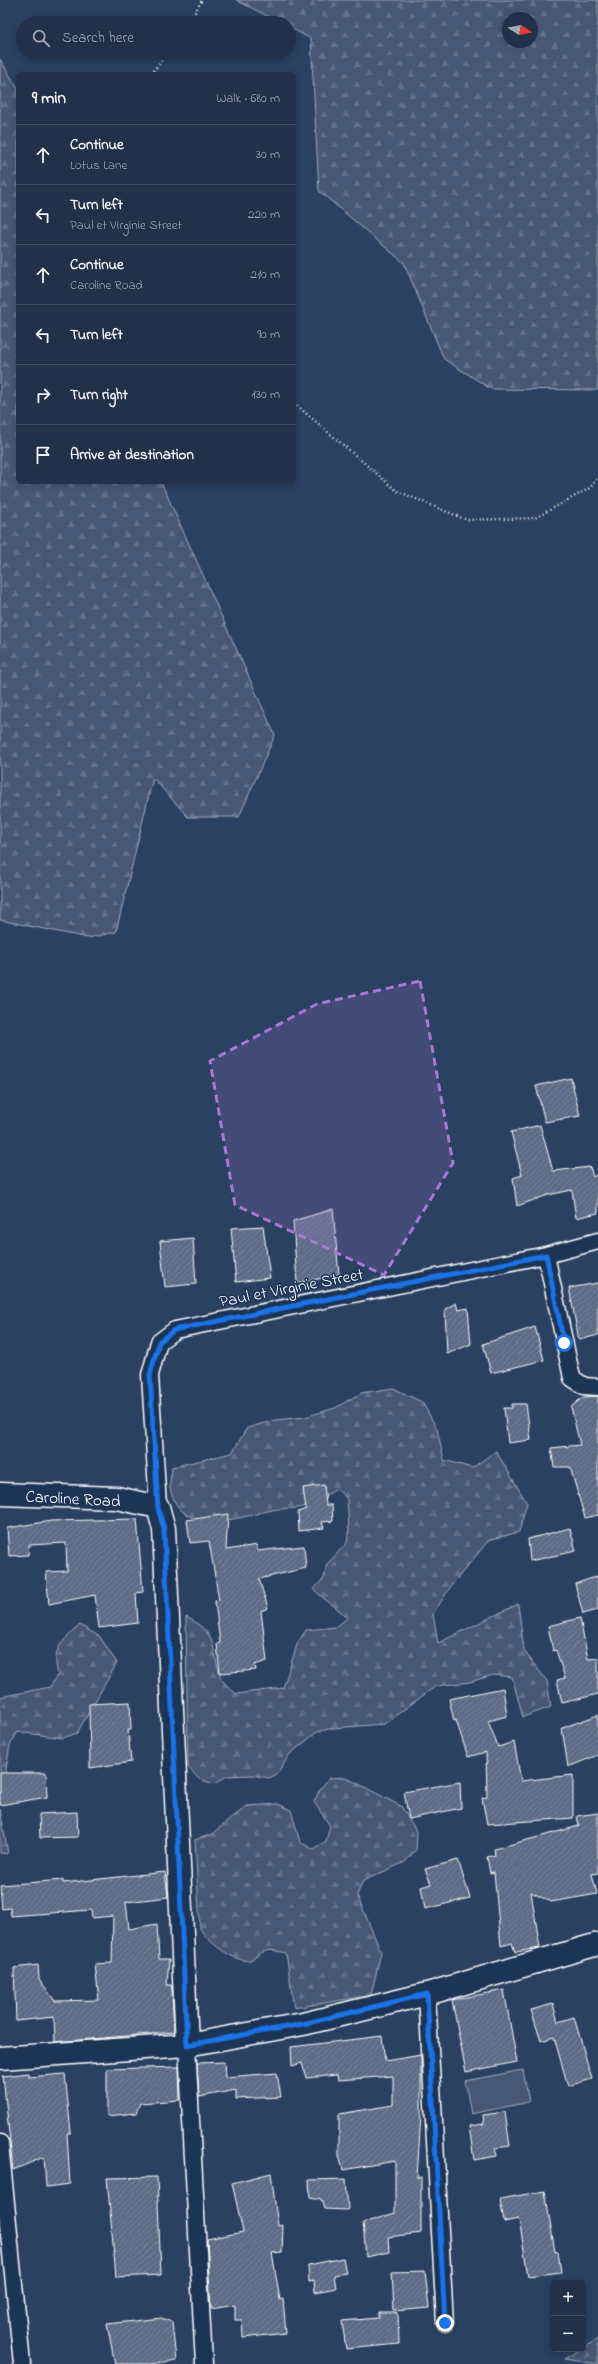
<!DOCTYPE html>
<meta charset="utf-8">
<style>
:root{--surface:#203149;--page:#2d3d53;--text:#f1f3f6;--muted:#a2a9b4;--line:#3d4c61}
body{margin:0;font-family:"Indie Flower",sans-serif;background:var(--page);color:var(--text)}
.controls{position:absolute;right:12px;bottom:12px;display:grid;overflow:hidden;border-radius:6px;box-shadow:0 2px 6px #0003}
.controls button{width:36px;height:36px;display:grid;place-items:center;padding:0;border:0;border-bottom:1px solid var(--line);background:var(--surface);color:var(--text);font:20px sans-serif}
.compass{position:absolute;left:502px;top:12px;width:36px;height:36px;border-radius:50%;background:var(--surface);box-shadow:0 2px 6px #0003;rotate:101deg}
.stop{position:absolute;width:12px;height:12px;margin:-9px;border:3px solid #1a73e8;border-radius:50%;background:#fff}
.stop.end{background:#1a73e8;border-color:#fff;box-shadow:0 1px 4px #0008}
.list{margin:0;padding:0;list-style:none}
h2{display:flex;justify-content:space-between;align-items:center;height:52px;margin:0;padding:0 16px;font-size:17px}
h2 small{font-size:13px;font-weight:400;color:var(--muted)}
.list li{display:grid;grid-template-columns:26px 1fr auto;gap:12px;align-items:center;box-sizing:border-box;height:60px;padding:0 16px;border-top:1px solid var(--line)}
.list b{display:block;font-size:15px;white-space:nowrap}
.list p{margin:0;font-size:13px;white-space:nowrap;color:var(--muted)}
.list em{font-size:13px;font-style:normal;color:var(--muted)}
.icon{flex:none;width:22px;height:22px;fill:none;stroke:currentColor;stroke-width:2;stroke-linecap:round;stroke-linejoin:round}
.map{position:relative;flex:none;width:598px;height:2364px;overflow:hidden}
.search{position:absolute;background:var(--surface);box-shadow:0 2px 6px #0003;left:16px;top:16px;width:280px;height:44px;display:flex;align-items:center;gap:10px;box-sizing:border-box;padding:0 14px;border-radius:22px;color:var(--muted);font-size:15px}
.panel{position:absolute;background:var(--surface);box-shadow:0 2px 6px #0003;left:16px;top:72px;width:280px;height:412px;border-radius:6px}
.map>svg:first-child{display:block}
</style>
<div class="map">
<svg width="598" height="2364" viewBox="0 0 598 2364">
<defs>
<pattern id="forest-firs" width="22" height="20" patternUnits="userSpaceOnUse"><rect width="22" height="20" fill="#465975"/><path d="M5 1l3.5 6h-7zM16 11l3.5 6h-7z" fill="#62728a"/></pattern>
<pattern id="building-hatch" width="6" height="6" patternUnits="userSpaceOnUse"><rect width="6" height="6" fill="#5b6c86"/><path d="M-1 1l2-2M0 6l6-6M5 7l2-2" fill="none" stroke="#748298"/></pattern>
</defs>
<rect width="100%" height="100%" fill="#2a4161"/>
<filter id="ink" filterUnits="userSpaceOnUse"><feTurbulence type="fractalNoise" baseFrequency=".025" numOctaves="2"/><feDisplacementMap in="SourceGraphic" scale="8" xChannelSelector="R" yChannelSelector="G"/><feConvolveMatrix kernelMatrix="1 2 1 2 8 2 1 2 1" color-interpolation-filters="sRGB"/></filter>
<g filter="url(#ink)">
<!-- forest -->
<path fill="url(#forest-firs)" stroke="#a2acba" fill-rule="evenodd" d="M236 0H598V390L491 389 444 359 404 263 319 191 311 39 289 27V23H281ZM508 18H532V42H508Z
M0 59 18 89V482H161L275 735 239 817H188L153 778 116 932 88 938 0 920Z
M393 1388 422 1402 437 1429 444 1460 472 1468 496 1451 527 1503 519 1532 489 1540 451 1586 433 1614 438 1643 518 1604 524 1651 547 1681 551 1707 523 1717 512 1677 493 1675 470 1682 436 1686 384 1724 333 1728 317 1732 290 1754 277 1774 269 1778 252 1775 227 1776 214 1784 199 1779 188 1767 186 1617C218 1633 211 1646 220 1675 222 1682 231 1689 236 1694L283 1688 298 1642 306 1630 336 1627 347 1618C337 1606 324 1601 314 1589L324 1578 327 1564 347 1543 349 1529 347 1499 337 1489C325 1495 311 1506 298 1508 288 1509 278 1508 268 1511 235 1519 180 1537 170 1488 169 1482 172 1473 172 1467L232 1453 247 1428 275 1420 305 1417 335 1408 361 1393Z
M80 1625 100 1637 117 1663 77 1733 63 1738 18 1732 10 1745 0 1805V1697L50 1687 58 1674C51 1648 62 1642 80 1625Z
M345 1777 401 1806 417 1832 416 1850 405 1862 363 1881 357 1895 381 1952 371 1995 294 2008 286 1953C277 1951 268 1948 260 1954 257 1956 253 1959 250 1960 236 1964 205 1940 200 1928L195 1840 212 1834 247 1806 278 1804 291 1810 300 1842 314 1850 326 1841 330 1826 314 1802 320 1789 329 1778Z
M0 1809 8 1854 0 1853Z
M598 2339V2364L564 2359Z"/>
<!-- pitch -->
<path fill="#465975" stroke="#a2acba" d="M523 2070 529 2102 471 2114 465 2081Z"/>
<!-- building -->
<path fill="url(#building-hatch)" stroke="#fff" d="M571 1078 580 1116 545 1122 536 1086Z
M540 1125 553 1171 590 1167 593 1177 598 1174V1213L576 1218 572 1190 548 1195 517 1206 513 1178 522 1175 511 1132Z
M333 1209 339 1275 297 1283 293 1221Z
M263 1226 270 1278 236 1282 231 1228Z
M193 1238 196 1284 165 1287 160 1241Z
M598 1283V1335L579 1340 569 1288Z
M456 1303 458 1310 468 1308 471 1344 447 1354 445 1309Z
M535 1327 544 1360 491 1373 483 1344Z
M598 1396V1515L585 1518 570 1467H554L551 1448 580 1445 571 1407 583 1397Z
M512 1404H526L531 1440 508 1443 504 1408H512Z
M324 1485 326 1505H332L333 1521 322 1522 324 1528 299 1531 298 1512 306 1509 303 1488Z
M228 1514 226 1550 257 1545V1551L304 1546 306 1568 259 1579 268 1608 261 1611 267 1661 255 1665 256 1670 220 1673 217 1644 220 1643 215 1601 219 1600 209 1541 190 1543 187 1520Z
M137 1519 143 1592 136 1593 138 1623 99 1628 95 1595 49 1604 46 1572 67 1571 66 1543 29 1545 28 1555 9 1556 7 1528 51 1521Z
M570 1528 576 1551 530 1561 528 1539Z
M598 1576V1610L583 1614 575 1584Z
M580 1618 588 1659 598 1658V1694L562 1703 557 1680 565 1678 556 1650 553 1651 548 1626Z
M503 1688 507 1716 488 1721 498 1747 514 1742 521 1781 573 1775V1818L487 1824 482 1798 487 1797 486 1752 468 1757 456 1720 454 1721 449 1699Z
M130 1702 131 1730H128L131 1762 90 1768 89 1704Z
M598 1715V1755L568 1767 562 1728Z
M0 1773H46L47 1797 0 1805Z
M460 1782 461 1808 409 1819 404 1792Z
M77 1812 78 1837 40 1838 39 1814Z
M598 1813V1873L592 1874 597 1894 551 1902 531 1892 540 1948 515 1952 512 1943 501 1946 494 1872 490 1873 487 1857 495 1855 494 1849 579 1826 577 1816Z
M458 1860 470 1898 425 1909 421 1887 431 1884 425 1869Z
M165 1872 168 1897 126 1902 129 1929 157 1924 159 1959H169L167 1985H171L172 1989 174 2032 55 2042 54 2017 16 2021 14 1968 38 1965 39 1979 55 2001 99 2000 95 1964 112 1963 113 1916 92 1918 91 1910 11 1916 10 1908 2 1909 0 1885 63 1880V1883Z
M504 1990 517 2062 466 2072 452 2000Z
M553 2004 558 2022 574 2017 592 2079 568 2086 554 2037 541 2041 531 2010Z
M382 2036 385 2061 421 2055V2114L417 2178 421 2177V2233L388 2237 389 2252 366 2257 363 2223 395 2213V2161L343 2170 339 2155V2114L393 2105V2076L338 2080 337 2075 306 2078 302 2063 292 2066 291 2047Z
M224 2062 225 2077 277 2073 281 2097 236 2099V2090L199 2097 197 2063Z
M179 2067 180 2100 140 2103 136 2113 107 2116V2069Z
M29 2073V2077L65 2074 71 2133H67L70 2184 46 2187 44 2157 13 2170 3 2076Z
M505 2112 510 2146 495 2148 497 2156 474 2160 469 2126 484 2124 483 2115Z
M271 2173 278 2226 283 2225 282 2252 272 2253 280 2300 283 2299 286 2333 243 2338 242 2320H235V2305L211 2309 207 2239 243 2232 232 2183Z
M157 2177 161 2275 116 2277 107 2178Z
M346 2179 348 2210 324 2209 321 2199 310 2197 309 2180Z
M545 2191 555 2252 558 2251 561 2272 528 2276 519 2219 504 2222 500 2199Z
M343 2258 346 2273 334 2275 336 2288 315 2292 314 2281 309 2282 308 2265Z
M425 2271 429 2308 394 2311 392 2272Z
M379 2313H398L399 2344 346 2349 342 2321 379 2318Z
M161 2318 172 2322 176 2360 151 2364H115L107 2324Z"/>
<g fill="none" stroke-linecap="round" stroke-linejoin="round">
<!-- minor casing -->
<g stroke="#fff" stroke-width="19">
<path id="minor" d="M546 1255 572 1378 584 1386 598 1387
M158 1507 150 1375 159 1342 175 1330 546 1255 598 1241
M427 1994 445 2323
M187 2045 204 2364
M0 2143 22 2364"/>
</g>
<!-- secondary casing -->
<g stroke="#fff" stroke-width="25">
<path id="secondary" d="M0 1494 117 1498 158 1507 164 1529 187 2045
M0 2058 187 2045 303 2024 427 1994 598 1944"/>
</g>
<!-- path -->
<path stroke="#fff" stroke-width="2.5" stroke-dasharray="1 3" stroke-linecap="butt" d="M189 23 202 0
M151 74 167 53
M294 403 397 491 467 520 535 518 590 488 598 477"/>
<!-- minor -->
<use href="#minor" stroke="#1d3557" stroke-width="16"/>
<!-- secondary -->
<use href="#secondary" stroke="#1d3557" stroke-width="22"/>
</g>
</g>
<g fill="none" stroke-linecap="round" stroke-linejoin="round" filter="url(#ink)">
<!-- route -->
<path stroke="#1a73e8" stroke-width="5" d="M445 2323 427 1994 303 2024 187 2045 164 1529 158 1508 150 1375 159 1342 174 1330 546 1255 564 1343"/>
</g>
<!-- marked area -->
<path fill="#a976d5" fill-opacity="0.2" stroke="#a976d5" stroke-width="3" stroke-dasharray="8 5" stroke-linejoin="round" d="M420 981 453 1163 384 1275 235 1205 210 1061 317 1004Z"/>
<g text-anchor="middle" stroke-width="3" stroke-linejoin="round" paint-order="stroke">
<!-- street labels -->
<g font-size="17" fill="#fff" stroke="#1d3557">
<text transform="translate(291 1287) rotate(-11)" y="6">Paul et Virginie Street</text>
<text transform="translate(73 1498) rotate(3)" y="6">Caroline Road</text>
</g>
</g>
</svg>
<div class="controls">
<button>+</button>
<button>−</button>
</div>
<svg class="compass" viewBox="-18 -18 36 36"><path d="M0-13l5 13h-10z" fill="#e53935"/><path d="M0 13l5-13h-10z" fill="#a2a9b4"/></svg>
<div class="stop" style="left:564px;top:1343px"></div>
<div class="stop end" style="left:445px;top:2323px"></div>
<div class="search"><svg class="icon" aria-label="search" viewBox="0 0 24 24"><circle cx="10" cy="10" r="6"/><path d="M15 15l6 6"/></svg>Search here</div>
<section class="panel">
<h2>9 min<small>Walk · 680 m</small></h2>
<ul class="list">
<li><svg class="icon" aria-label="ahead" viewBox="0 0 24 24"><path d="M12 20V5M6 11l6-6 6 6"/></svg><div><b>Continue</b><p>Lotus Lane</p></div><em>30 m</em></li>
<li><svg class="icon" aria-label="left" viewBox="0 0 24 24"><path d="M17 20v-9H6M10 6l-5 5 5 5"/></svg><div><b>Turn left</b><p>Paul et Virginie Street</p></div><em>220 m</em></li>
<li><svg class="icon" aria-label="ahead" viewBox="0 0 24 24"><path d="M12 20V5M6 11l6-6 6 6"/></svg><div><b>Continue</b><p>Caroline Road</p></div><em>210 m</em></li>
<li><svg class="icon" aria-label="left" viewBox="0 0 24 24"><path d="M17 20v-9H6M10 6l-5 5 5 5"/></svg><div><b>Turn left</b></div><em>90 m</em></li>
<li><svg class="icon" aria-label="right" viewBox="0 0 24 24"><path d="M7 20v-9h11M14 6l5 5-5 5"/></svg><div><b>Turn right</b></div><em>130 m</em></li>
<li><svg class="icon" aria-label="arrive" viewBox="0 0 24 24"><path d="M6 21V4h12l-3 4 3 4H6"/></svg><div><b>Arrive at destination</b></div></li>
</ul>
</section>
</div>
